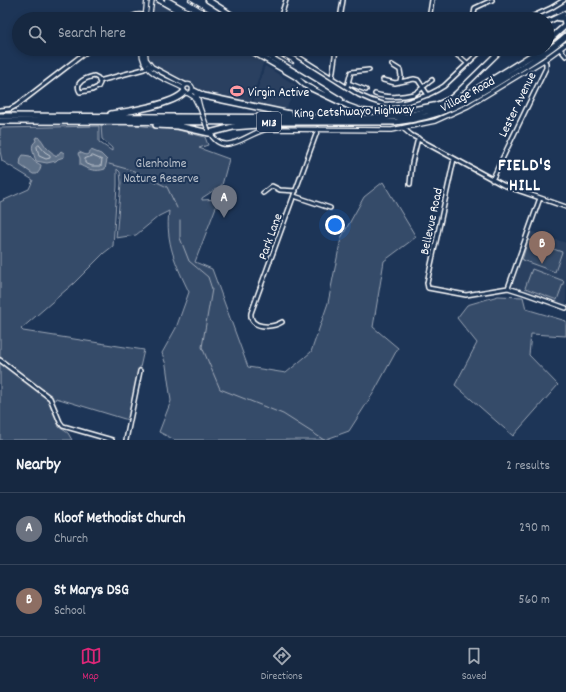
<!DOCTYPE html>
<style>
:root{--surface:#162841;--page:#1f3048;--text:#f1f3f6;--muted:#9ea6b1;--line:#35445a;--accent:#db2777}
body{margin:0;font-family:Dekko,sans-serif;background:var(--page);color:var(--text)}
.you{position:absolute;left:335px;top:225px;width:14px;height:14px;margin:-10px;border:3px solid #fff;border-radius:50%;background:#1a73e8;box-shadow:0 0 0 6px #1a73e833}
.badge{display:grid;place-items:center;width:26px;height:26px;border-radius:50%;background:var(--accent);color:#fff;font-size:13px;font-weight:700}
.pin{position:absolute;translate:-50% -33px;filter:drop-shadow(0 1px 2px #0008)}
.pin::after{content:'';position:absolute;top:21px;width:14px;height:12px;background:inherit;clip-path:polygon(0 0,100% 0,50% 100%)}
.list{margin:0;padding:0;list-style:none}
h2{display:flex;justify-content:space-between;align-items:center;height:52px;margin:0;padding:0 16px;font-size:17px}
h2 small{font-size:13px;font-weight:400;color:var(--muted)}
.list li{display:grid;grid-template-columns:26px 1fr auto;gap:12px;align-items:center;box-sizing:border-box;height:72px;padding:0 16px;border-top:1px solid var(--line)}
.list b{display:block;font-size:15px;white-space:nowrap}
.list p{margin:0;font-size:13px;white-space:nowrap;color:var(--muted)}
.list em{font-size:13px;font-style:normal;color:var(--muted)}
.icon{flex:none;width:22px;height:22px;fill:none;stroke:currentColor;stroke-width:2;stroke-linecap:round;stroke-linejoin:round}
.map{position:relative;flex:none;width:566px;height:440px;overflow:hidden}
.search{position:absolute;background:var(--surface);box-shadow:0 2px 6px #0003;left:12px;right:12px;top:12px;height:44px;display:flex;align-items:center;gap:10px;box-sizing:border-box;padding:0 14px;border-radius:22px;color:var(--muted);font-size:15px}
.sheet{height:196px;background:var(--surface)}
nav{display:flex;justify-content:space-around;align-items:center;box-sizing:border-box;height:56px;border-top:1px solid var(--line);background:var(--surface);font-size:11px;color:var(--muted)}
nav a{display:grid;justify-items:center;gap:2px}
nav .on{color:var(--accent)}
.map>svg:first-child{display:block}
</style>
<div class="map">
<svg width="566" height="440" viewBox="0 0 566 440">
<rect width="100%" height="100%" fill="#1d3557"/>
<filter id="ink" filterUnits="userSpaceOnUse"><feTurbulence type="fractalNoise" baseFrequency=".025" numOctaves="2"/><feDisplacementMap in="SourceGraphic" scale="8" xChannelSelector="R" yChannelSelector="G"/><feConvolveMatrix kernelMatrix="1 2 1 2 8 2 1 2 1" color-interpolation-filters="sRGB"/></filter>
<g filter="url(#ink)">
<!-- built -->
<path fill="#2a4161" d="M153 0H158L188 19H149Z
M146 49H243L264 60 250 106 202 94 193 89 190 85 152 66 147 59Z
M265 66 297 86 284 113 252 106Z
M529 231 566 243V305L511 285Z"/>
<!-- green -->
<path fill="#364b69" stroke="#9aa5b4" d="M127 124 178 130 205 137 208 145 199 148 229 159 222 185 202 198V200L219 199 195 262 212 269 248 367 286 373 311 352 328 303 341 238 364 197 383 182 416 237 384 261 373 327 398 348 374 392 349 431 324 440H175L159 432 171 401 166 365 162 353 176 328 189 292C176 265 165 242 169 211L159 216 136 235 116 238 121 183 120 172 117 169V186L113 246 104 253 74 283 21 329 23 331 144 350 128 420 56 398 52 406 59 427 68 433 72 440H0V202L29 189 33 180 2 161 0 151V128L99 126V142L112 151V148L102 139 101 125Z
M528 240 562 252 555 272 522 260Z
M532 269 564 281 557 300 525 288Z
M498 296 523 297 526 309 566 321V336L531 334 529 355 558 385 513 436 455 385 477 343 457 318 467 305Z"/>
<!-- water -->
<path fill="#617289" stroke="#a0aab8" d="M38 137C42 139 43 143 46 147 49 151 53 152 56 157L61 151 64 153V157L58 159 56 161 47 163 36 161C34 154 29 145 36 141L35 138Z
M91 150 101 154 107 160 105 169C96 172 89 170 80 165V158L78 154 79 152 86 155 88 154Z
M23 155 30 156 34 161 41 165 40 170 37 174H33L20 165 21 158Z"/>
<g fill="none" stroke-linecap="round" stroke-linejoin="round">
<!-- shore -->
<path stroke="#c0c7d0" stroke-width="1" d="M39 145 45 152 50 155V158L46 159 39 156 37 147Z
M93 156 102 160 101 166H92L85 163V159Z"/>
<!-- stream -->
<path stroke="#a0aab8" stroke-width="1" d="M109 164 134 171 167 187 177 208
M180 220V238L189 261 208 277 212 289 202 347 220 389 283 414 324 440"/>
<!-- minor casing -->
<g stroke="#fff" stroke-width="6">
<path id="minor" d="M128 19C135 14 142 13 149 18
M280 19 286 0
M340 19 343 0
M429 19 432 0
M473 19 475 8 492 0
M527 19 551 8 564 0
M286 49 359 95C367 99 375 102 383 104 402 106 429 96 444 86L483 49
M451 49 467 63
M560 49 566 56
M458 56 467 49
M392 65 400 70 401 76 400 81
M94 76 98 78 100 83 98 87 92 90 80 92C74 82 86 78 94 76Z
M332 78 336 49
M383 80 395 83 414 79 418 80 428 95
M99 81 144 69 149 66
M348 83 366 90
M347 87 351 72 369 70
M375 94C386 98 403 97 414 94 420 91 426 84 432 80
M0 110 10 109 16 106 90 49
M404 129 411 135 503 185 566 207
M454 159 427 283 428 288 466 295 508 288 524 293 566 308
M492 180 546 68V63L544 60
M410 184 412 163 418 138
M263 193 272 186 280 190 296 191
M294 196 330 208
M508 288 540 198
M282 322C272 328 249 329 251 313L318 129
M0 360 50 398 60 422 63 426 112 440
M126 440 140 371"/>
</g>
<!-- tertiary casing -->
<g stroke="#fff" stroke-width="6">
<path id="tertiary" d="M145 19 147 0
M149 19 152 0
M142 49C140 73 166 79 183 88
M145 49 146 59 152 67 186 85
M183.5 89a4.5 4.5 0 1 1 9 0a4.5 4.5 0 1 1-9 0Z
M195 92 197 96 200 108
M189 94 194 97 198 105
M209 131C224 160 246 133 267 129L392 130 435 121 468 106 544 60 566 44"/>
</g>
<!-- secondary casing -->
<g stroke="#fff" stroke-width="7">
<path id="secondary" d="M159 0 192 19
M167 0 200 19
M208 0 238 19
M547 22 566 13
M248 49 296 77 306 86 348 106 362 111 386 113 405 111 436 105 450 99 456 94 502 49
M257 49 341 100"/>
</g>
<!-- motorway casing -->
<g stroke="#fff" stroke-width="8">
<path id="motorway" d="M559 18H564L565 24
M547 42 566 25
M194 91 204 96 290 114
M111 114C127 112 175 104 184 92
M0 116 364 118 407 116 446 106 466 96 542 49
M0 121 395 122C445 117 471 99 513 73 531 62 550 51 566 36
M156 125 178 126 209 133 233 127 258 125"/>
</g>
<!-- minor -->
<use href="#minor" stroke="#1d3557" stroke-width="3"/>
<!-- tertiary -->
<use href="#tertiary" stroke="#1d3557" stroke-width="3.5"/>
<!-- secondary -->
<use href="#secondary" stroke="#1d3557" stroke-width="4"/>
<!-- motorway -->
<use href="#motorway" stroke="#1d3557" stroke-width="5"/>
<!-- rail casing -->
<g stroke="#fff" stroke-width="2.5">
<path id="rail" d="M189 0 220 19
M269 49 293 63"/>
</g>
<!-- rail -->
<use href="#rail" stroke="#1d3557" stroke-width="1" stroke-dasharray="3" stroke-linecap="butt"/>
<!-- tertiary-bridge casing -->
<g stroke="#fff" stroke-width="6" stroke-linecap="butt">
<path id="tertiary-bridge" d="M200 108 208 130"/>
</g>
<!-- tertiary-bridge -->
<use href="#tertiary-bridge" stroke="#1d3557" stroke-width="3.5"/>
</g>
</g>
<!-- icons -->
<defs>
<g id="stadium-bare" transform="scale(1.08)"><path d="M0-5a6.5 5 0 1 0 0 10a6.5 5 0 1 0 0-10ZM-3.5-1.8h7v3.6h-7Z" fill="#ff9aa2" stroke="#1d3557" stroke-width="2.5" paint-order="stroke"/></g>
</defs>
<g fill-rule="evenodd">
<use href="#stadium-bare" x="237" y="91"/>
</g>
<g text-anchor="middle" stroke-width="4" stroke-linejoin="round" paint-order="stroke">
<!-- shield labels -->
<rect fill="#1d3557" stroke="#bbc2cd" stroke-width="1" x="257" y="112" width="24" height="20" rx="3"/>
<g font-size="12" font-weight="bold" fill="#fff">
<text x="269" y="126">M13</text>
</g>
<!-- poi labels -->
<g font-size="13" fill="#fff" stroke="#1d3557" text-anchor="start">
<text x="248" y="96">Virgin Active</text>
</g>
<!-- street labels -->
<g font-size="13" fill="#fff" stroke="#1d3557">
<text transform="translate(467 93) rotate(-29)" y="5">Village Road</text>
<text transform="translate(516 104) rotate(-64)" y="5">Lester Avenue</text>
<text transform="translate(354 110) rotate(-2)" y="5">King Cetshwayo Highway</text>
<text transform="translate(430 221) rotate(-78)" y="5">Bellevue Road</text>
<text transform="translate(269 236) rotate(-70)" y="5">Park Lane</text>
</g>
<!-- park labels -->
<g font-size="13" fill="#b9c0ca" stroke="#1d3557">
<text x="161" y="167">Glenholme<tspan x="161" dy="15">Nature Reserve</tspan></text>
</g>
<!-- district labels -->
<g font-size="17" font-weight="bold" letter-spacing="1" fill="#fff" stroke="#1d3557">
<text x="525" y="170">FIELD'S<tspan x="525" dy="20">HILL</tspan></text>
</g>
</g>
</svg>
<div class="you"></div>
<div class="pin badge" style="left:224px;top:218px;background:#6b7280">A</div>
<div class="pin badge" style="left:542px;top:264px;background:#8d6e63">B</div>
<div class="search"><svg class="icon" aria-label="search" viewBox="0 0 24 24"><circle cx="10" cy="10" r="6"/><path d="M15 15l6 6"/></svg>Search here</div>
</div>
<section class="sheet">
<h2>Nearby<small>2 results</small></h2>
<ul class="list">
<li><span class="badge" style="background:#6b7280">A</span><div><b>Kloof Methodist Church</b><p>Church</p></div><em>290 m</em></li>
<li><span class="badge" style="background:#8d6e63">B</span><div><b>St Marys DSG</b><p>School</p></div><em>560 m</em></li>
</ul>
</section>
<nav>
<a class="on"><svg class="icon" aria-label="map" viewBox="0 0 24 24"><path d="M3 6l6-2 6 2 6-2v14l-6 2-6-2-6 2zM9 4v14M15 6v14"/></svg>Map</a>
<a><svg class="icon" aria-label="directions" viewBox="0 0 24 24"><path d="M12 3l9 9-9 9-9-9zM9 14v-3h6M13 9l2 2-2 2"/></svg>Directions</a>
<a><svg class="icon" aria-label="saved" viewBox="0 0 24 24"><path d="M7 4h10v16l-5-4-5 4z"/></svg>Saved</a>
</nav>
